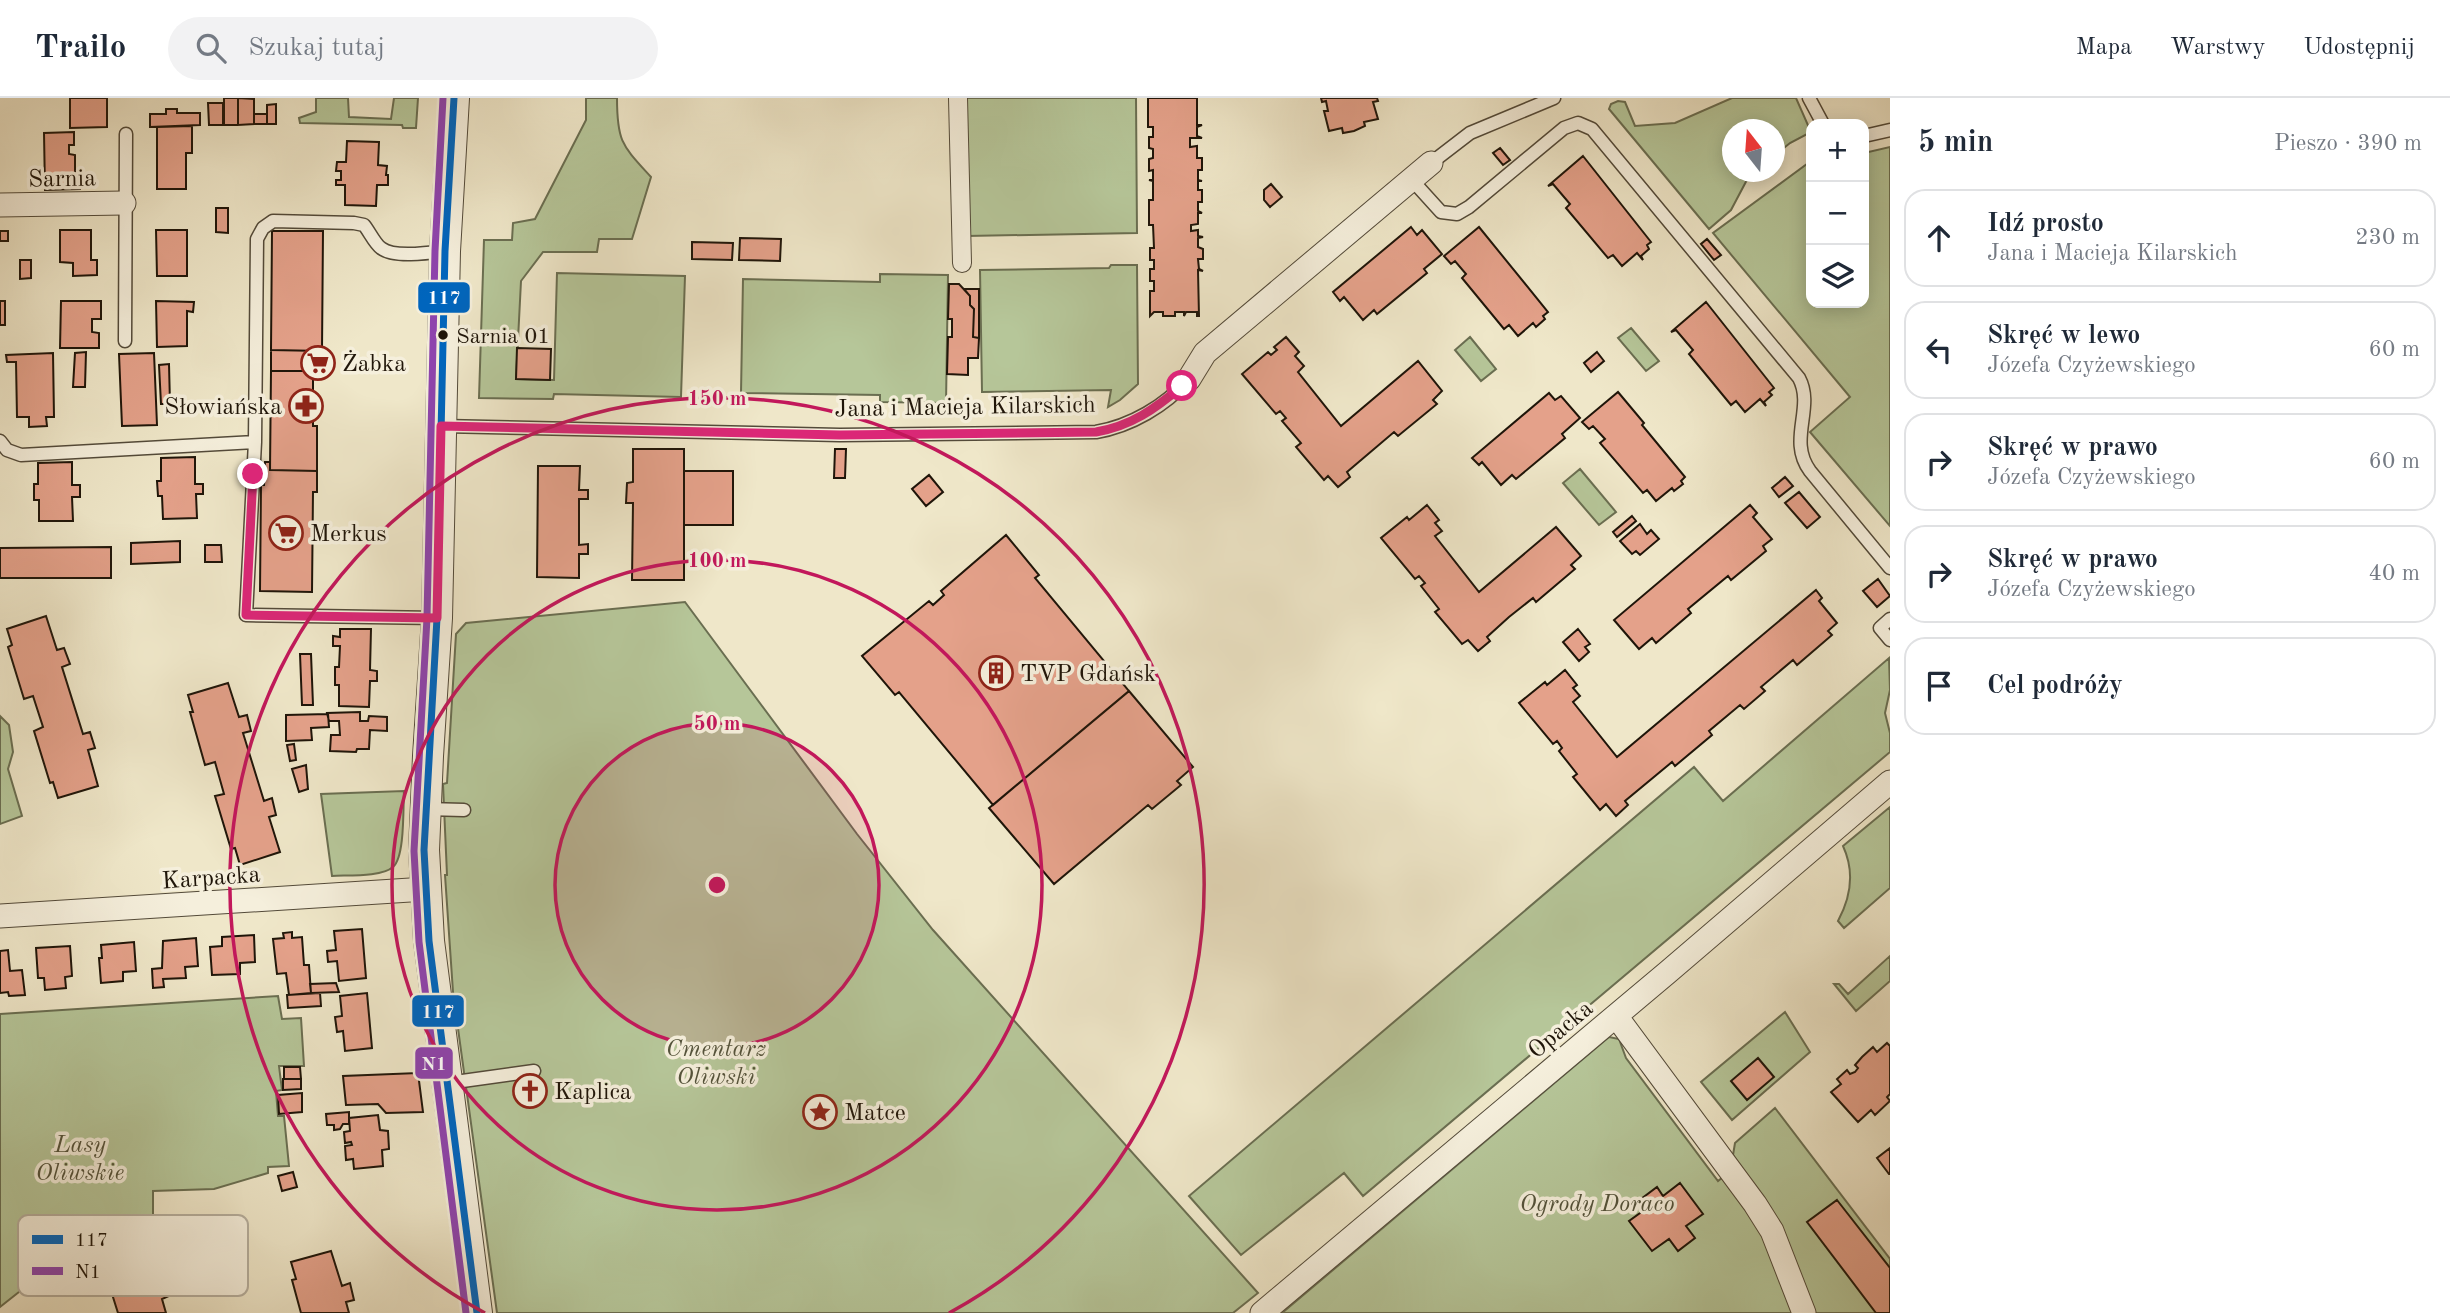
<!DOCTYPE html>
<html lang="pl">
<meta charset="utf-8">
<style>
:root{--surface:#fff;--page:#f2f2f3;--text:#1f2937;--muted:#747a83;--line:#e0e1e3}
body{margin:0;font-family:"Old Standard TT",serif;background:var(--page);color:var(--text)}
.controls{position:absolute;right:21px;top:21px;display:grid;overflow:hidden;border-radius:14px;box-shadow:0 4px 18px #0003}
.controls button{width:63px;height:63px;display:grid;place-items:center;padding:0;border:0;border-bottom:2px solid var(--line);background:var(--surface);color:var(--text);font:35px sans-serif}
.compass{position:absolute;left:1722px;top:21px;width:63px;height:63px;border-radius:50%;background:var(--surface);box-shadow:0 4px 18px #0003;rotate:343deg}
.stop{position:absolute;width:21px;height:21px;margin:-16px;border:5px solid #db2777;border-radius:50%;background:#fff}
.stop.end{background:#db2777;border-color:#fff;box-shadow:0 2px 7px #0008}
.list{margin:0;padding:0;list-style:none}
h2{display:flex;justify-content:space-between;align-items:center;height:91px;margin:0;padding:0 28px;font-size:30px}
h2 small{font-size:23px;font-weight:400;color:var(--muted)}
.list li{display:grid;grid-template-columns:46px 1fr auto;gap:21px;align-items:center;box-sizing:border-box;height:98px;margin:0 14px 14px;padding:0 14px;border:2px solid var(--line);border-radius:21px}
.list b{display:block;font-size:26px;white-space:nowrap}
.list p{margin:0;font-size:23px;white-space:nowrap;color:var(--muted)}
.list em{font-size:23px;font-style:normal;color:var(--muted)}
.icon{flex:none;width:38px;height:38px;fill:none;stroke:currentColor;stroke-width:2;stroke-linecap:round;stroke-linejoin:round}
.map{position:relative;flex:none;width:1890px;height:1215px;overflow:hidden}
header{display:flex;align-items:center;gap:42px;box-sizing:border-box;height:98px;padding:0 35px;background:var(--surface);border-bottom:2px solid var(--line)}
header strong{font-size:33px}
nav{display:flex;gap:38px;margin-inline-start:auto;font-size:24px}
.search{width:490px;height:63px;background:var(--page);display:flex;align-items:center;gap:18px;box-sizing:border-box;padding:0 24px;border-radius:38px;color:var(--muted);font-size:26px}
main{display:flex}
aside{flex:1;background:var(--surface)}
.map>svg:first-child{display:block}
</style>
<header>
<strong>Trailo</strong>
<div class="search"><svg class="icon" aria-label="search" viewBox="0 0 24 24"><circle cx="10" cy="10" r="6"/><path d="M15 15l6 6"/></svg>Szukaj tutaj</div>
<nav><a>Mapa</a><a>Warstwy</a><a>Udostępnij</a></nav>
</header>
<main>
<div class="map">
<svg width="1890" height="1215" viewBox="0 0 1890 1215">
<rect width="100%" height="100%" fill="#efe7c9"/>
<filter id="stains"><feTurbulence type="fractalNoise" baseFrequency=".00286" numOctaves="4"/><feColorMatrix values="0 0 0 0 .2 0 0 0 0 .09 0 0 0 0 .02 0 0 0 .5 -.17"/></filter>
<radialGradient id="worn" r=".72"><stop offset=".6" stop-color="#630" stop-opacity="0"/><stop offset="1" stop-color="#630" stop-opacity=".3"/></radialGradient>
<!-- green -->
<path fill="#b6c699" stroke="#6a6e51" stroke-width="2" d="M316 0H348L349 19 391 21 394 0H418L416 30H403L402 27 300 25 299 20 316 14Z
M586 0H617C617 44 622 47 651 79L632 141H599L597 154H543L521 183 516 281 554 282 557 175 685 178 681 299 554 296 553 301 479 300 484 142H512L513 125 535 121 586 22Z
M965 0H1136L1137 135 967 138Z
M1732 0H1796L1811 34 1790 45 1775 57 1774 32H1732V74H1754L1749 78 1731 112 1709 131 1609 11 1611 6 1618 3 1625 4 1635 28 1675 25Z
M1890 49V428L1810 334 1850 299 1713 135 1811 63V205H1864V55Z
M1111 167H1137L1138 286 1120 302 1108 309 1111 292 982 294 980 172 1109 170Z
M880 176 948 177 946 305 880 304V297L741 295 743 181 880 184Z
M1631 230 1659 263 1646 273 1618 240Z
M1470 239 1496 271 1481 283 1455 252Z
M1580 371 1616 414 1599 427 1563 385Z
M685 504 857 736 933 832 1258 1195 1233 1215H497L453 894 445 777H447L443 686 447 685 456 536 466 525Z
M1889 560 1890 592 1885 615 1890 635V654L1363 1098 1344 1075 1241 1157 1189 1098 1694 669 1723 703Z
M0 618 9 627 13 654 8 671 22 718 0 726Z
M404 693C403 710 405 759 393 769 382 779 347 777 332 778L321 696Z
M1890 709V790L1844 830 1838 823C1851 799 1855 774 1843 748Z
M1890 858V883L1856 913 1834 886H1839L1848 896Z
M278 898 282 921 301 920 304 968H279L282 992 276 993 278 1018H284L289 1068 268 1069V1075L214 1091 153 1093V1128L53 1167 0 1209V916Z
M1785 914 1810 954 1732 1022 1701 984Z
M1609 939 1619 941 1626 960 1718 1083 1738 1067 1733 1057 1735 1045 1775 1010 1890 1161V1215H1282Z"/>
<!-- building -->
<path fill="#e4a18a" stroke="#1f1509" stroke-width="2" d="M70 0H107V29L70 30Z
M224 0H238V27H224Z
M238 0 254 1V26L238 27Z
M1148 0H1197V27H1202L1197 29V38L1202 40H1190V49L1197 48V60H1202V72H1198V82L1202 83H1198V92H1202V104H1198V113L1202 115H1198V126L1191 127V133L1198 132V138L1203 139 1198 140V149L1203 151V161H1198L1199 171 1203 173 1198 172 1199 218H1197V214H1186L1184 218V214H1175V218H1163V214H1154L1150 218V193H1154V183H1150V171H1154V162H1150V150H1154L1153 127H1149V102H1153V83L1149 82H1153V72L1149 73V61L1153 60V51L1149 50V39H1153V29H1148Z
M1321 0H1377L1378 3 1373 4 1378 21 1364 24 1365 28 1354 33 1343 35 1342 30 1329 33 1324 13H1328L1326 3 1322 4Z
M208 5H223V27H209Z
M276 6V26H267V7Z
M166 11H177V15H200V27L150 29V16H166Z
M254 16H267V26H254Z
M192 28V55H186V91H157V29Z
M74 34V47H69V56L75 57V78H80V91L45 92 44 35Z
M347 43 379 44 378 67 387 68 386 77H388V87H377L376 108 345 107V87H336V82H341V73H336L337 64H346Z
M1500 50 1510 62 1503 67 1493 55Z
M1583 58 1651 144 1647 147 1649 151 1641 158 1643 162 1637 155 1622 168 1613 157 1608 160 1566 110 1570 106 1553 86 1548 88Z
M1271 86 1282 99 1270 109 1264 102V92Z
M216 110H228V135L216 134Z
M1411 129 1417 137 1422 132 1442 156 1424 171 1427 175 1377 216 1374 212 1363 222 1344 199 1340 203 1333 194Z
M1479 129 1548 214 1543 218 1545 221 1536 229 1533 225 1518 238 1509 227 1504 231 1462 180 1466 176 1455 163 1451 166 1444 158Z
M60 132H91V162H97V177L73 178V165L60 164Z
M156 132H187V178H157Z
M0 133H8V143H0Z
M272 133H323L322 253 271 252Z
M740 140 781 141 780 163 739 162Z
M1707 141 1721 157 1714 162 1701 146Z
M692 144 733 145 732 162 692 161Z
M20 162H31V180L20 181Z
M949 186H959L970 198V207L974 211 973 239 979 240 978 260H968V277L947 276 948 239H952V221H948Z
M964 191H979V240L973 239 974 211 970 207V198Z
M0 203H5V227H0Z
M61 203H101V221H92V234L99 235V250H60Z
M156 203 194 204 193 214 187 213V248L157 249Z
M1706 204 1774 290 1769 294 1772 297 1764 304 1766 308 1760 301 1745 314 1736 303 1731 307 1689 256 1693 252 1676 232 1671 234Z
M1286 239 1299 254 1295 258 1304 268 1298 274 1341 328 1418 263 1442 293 1433 302 1437 306 1398 338 1394 334 1347 374 1350 379 1338 389 1328 378 1324 382 1296 349 1301 345 1282 323 1286 320 1280 313 1276 316 1242 276 1268 254 1271 257 1277 252 1274 249Z
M517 250 551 251 550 282 516 281Z
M271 252 322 253V273H271Z
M86 254 85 289H73L75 255Z
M1597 254 1604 263 1591 274 1584 265Z
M53 255 54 319H46L47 328 29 329V319H17L16 264H7L6 257Z
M154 255 157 327 122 328 119 256Z
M169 266 170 306H161L159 267Z
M271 273H313V328H317V373L270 372Z
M1618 294 1644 325 1642 327 1685 379 1681 383 1683 386 1674 393 1672 390 1656 403 1647 392 1643 395 1600 345 1605 341 1593 328 1589 331 1582 324Z
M1549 295 1555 302 1561 298 1580 320 1562 336 1565 340 1516 381 1512 377 1501 387 1482 364 1479 367 1472 360Z
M633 351H684V482H632L633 405H626L627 385 633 384Z
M835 351H846L845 380H834Z
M195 359V386H203V396H196L197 420 163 421 162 398H158L157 383H161V360Z
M72 364V387H80V399H72L73 423H39V402H34V386H38V365Z
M265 364H270V372L317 373V394H313L312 494 260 493 261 387H264Z
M538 368H580L579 392H588V401H579V447L588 446V456H579V480L537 479Z
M684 373H733V427H684Z
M929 377 943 394 926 408 912 391Z
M1785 379 1793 388 1779 399 1772 390Z
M1799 394 1820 419 1807 430 1785 405Z
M1427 407 1439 422 1435 425 1442 433 1435 438 1479 494 1556 429 1581 458 1571 467 1575 471 1536 504 1533 500 1509 519 1487 539 1490 543 1478 553 1468 542 1462 546 1435 514 1439 511 1421 488 1425 485 1419 478 1415 481 1381 440 1407 419 1409 422Z
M1750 407 1757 415 1753 419 1772 441 1763 448 1766 453 1731 482 1728 478 1688 511 1691 515 1656 545 1652 540 1639 551 1614 522Z
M1632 418 1636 423 1617 439 1613 434Z
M1640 426 1647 436 1651 432 1659 441 1640 457 1636 453 1632 456 1620 443Z
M1006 437 1039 477 1035 480 1129 593 993 707 899 594 895 597 862 558 929 503 933 507 944 497 941 493Z
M180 443V464L131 466V445Z
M205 447H221L222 464H205Z
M111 449V480H0V450Z
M1878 481 1890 498 1877 509 1863 493Z
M1816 492 1822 500 1819 503 1837 525 1828 533 1832 537 1797 567 1793 562 1761 589 1765 593 1744 611 1740 607 1709 633 1712 637 1675 668 1672 664 1625 703 1628 707 1616 718 1606 706 1600 712 1573 679 1577 676 1559 653 1562 650 1557 643 1553 646 1519 605 1545 584 1547 587 1565 572 1577 587 1573 590 1580 598 1573 604 1617 659Z
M46 518 57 552 64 550 70 566 62 569 83 636 90 634 95 650 88 652 98 688 58 700 53 684 50 685 34 633 43 629 33 598 24 601 8 549 12 547 7 531Z
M340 531H371L370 572 377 573V583H370L369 609 339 608V587H335V569H339L340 548H333V538L340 539Z
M1578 531 1590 546 1585 549 1589 554 1579 563 1563 544Z
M300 556H311L313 607H302Z
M228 585 239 619 247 617 251 633 243 635 264 703 272 700 276 717 269 719 280 754 240 767 235 750 231 751 215 698 224 696 215 664 205 667 190 614H193L188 597Z
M1129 593 1193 669 1177 683 1181 687 1152 711 1148 707 1054 786 989 710Z
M360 614V623H368L369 618 387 619V633L370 632 369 651H357L356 654 330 653 331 637H340L339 623H329L327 615Z
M328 616 329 629 311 630 312 642 286 643V617Z
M294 646 296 662 290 663 287 647Z
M306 667 308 691 299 694 292 671Z
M362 831 366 880 339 883 337 863 328 864 327 853 336 852 334 833Z
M292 834V840L302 839 304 867H309L311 895 289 897 286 875 277 876 273 841 284 840 283 835Z
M254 837 255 864 240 865V876L212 877 210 849 222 848V839Z
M196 840 198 868 185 869 186 880 163 881 164 889 153 890 152 871 162 870 163 843Z
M134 844 136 873 123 874V883L101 885 99 860H102L101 847Z
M70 848 72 878 65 879 66 890 45 892 44 880H38L36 850Z
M8 852 10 873 22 872 25 897 9 898 8 894 0 895V853Z
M336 885 339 894 311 895 310 886Z
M320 895 321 908 288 910 287 897Z
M367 895 372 950 345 953 343 933 337 934 335 919 342 918 340 898Z
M1887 945 1890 948V996L1887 999 1890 1003 1875 1017 1871 1012 1858 1024 1831 994 1841 986 1837 981 1847 972 1850 976 1855 974 1858 970 1855 967 1862 959 1873 949 1877 954Z
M1758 960 1774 979 1747 1002 1731 983Z
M284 969H300L301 981H284Z
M418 975 423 1014 386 1015 378 1006 346 1007 343 978Z
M283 981H301V991L283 992Z
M536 984 538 1000 524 1002 522 985Z
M302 995V1014L279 1016 278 997Z
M349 1014V1026H343L340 1031 334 1032V1027H327L326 1016Z
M378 1017 380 1032 388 1033 389 1051 382 1052 383 1068 354 1071 353 1061 346 1062 345 1048 352 1047 351 1044 345 1045 344 1034 350 1033 349 1020Z
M1890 1050V1076H1889L1877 1060Z
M293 1074 297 1089 282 1093 278 1078Z
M1680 1085 1703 1116 1686 1128 1695 1140 1678 1153 1669 1141 1652 1153 1629 1123 1647 1110 1641 1101 1657 1089 1663 1098Z
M1837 1102 1890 1170V1215H1876L1807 1124Z
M146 1150 157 1185 165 1182 169 1198 162 1201 166 1215H118L107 1180 111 1179 106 1162Z
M331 1153 342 1188 350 1185 354 1202 346 1204 349 1215H301L292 1182 296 1181 291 1164Z"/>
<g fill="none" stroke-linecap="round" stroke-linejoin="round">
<!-- service casing -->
<g stroke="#534a39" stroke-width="15">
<path id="service" d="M1809 0 1823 26
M1864 38 1890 32
M1431 65 1470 35 1554 0
M1412 82 1441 114 1457 116 1469 109 1564 30 1578 25 1592 31 1799 280C1815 310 1787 342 1810 373L1890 470
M125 243 126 36
M442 328 840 337 1096 334C1131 328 1165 308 1189 281
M0 343 7 352 21 357 255 344 246 517 437 520
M255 344 257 141 263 130 273 123 354 125 364 127C369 133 375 146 381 150 393 160 429 155 444 153
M1890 521 1880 530 1890 542
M426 711 464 712
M448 985 534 973"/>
</g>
<!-- pedestrian casing -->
<g stroke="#534a39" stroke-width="20">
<path id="pedestrian" d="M958 0 962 165"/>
</g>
<!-- minor casing -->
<g stroke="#534a39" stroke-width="25">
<path id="minor" d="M0 107 124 105
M1189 281 1205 255 1431 65
M0 818 426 791
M1616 918 1755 1106 1772 1133 1804 1215
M1262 1215 1668 874 1890 684"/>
</g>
<!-- tertiary casing -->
<g stroke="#534a39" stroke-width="32">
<path id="tertiary" d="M454 0 445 153 437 520 428 658 424 752 429 843 477 1215"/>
</g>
<!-- service -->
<use href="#service" stroke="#f5efdc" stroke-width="12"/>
<!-- pedestrian -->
<use href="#pedestrian" stroke="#f5efdc" stroke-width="18"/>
<!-- minor -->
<use href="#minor" stroke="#f5efdc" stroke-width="23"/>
<!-- tertiary -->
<use href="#tertiary" stroke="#f5efdc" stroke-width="30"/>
<!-- bus-1 casing -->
<g stroke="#f5efdc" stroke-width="12">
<path id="bus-1" d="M454 0 445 153 437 520 424 752 429 843 477 1215"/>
</g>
<!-- bus-2 casing -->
<g stroke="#f5efdc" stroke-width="12">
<path id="bus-2" d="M443 0 435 153 427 520 414 753 419 844 466 1215"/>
</g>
<!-- bus-1 -->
<use href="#bus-1" stroke="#0065bd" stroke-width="7"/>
<!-- bus-2 -->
<use href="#bus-2" stroke="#8e44ad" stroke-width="7"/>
</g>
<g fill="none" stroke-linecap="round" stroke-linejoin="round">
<!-- route -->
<path stroke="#db2777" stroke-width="9" d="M253 376 246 517 437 520 441 328 840 337 1096 334C1131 328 1155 311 1182 288"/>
</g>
<!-- distance rings -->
<circle cx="717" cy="787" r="162" fill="#c2185b" fill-opacity=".12"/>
<g fill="none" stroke="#c2185b" stroke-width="3.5">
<circle cx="717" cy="787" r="162"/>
<circle cx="717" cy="787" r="325"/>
<path d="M485 1215A487 487 0 1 1 949 1215"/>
</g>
<!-- icons -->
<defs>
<g id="supermarket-ring" transform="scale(1.75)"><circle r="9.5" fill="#f5efdc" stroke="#8f2418" stroke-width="1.5"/><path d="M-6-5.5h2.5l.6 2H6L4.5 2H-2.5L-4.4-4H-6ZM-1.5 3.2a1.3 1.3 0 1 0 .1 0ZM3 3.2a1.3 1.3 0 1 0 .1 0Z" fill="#8f2418"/></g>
<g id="pharmacy-ring" transform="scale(1.75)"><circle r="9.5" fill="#f5efdc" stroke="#8f2418" stroke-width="1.5"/><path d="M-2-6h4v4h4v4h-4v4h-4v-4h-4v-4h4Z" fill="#8f2418"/></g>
<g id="building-ring" transform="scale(1.75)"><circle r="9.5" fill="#f5efdc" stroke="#8f2418" stroke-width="1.5"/><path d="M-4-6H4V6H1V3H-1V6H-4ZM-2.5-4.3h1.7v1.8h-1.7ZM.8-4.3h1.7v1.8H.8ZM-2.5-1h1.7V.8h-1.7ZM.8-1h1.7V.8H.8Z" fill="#8f2418"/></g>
<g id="church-ring" transform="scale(1.75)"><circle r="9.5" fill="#f5efdc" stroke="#8f2418" stroke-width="1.5"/><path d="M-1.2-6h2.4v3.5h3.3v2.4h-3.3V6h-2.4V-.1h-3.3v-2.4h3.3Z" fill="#8f2418"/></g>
<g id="sight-ring" transform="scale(1.75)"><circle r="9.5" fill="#f5efdc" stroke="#8f2418" stroke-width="1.5"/><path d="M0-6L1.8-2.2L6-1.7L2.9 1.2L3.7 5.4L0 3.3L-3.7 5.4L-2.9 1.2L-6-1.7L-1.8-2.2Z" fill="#8f2418"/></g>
</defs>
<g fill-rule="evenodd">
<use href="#supermarket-ring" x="318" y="265"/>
<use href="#pharmacy-ring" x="306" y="308"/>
<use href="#supermarket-ring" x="286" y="435"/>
<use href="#building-ring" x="996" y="575"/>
<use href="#church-ring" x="530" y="993"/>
<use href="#sight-ring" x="820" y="1014"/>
</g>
<!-- markers -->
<circle fill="#1f1509" stroke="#f5efdc" stroke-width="2.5" cx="443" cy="237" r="6"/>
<g text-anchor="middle" stroke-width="7" stroke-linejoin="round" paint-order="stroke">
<!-- bus labels -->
<g font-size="22" fill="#1f1509" stroke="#f5efdc" text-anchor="start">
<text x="456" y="245">Sarnia 01</text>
</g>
<!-- street labels -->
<g font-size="24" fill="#1f1509" stroke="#f5efdc">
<text transform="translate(62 80) rotate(-1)" y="8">Sarnia</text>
<text transform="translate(965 308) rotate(-1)" y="8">Jana i Macieja Kilarskich</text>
<text transform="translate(211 779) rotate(-4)" y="8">Karpacka</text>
<text transform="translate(1560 931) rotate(-40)" y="8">Opacka</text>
</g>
<!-- poi labels -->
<g font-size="24" fill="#1f1509" stroke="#f5efdc" text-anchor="start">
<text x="342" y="273">Żabka</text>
<text x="282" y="316" text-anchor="end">Słowiańska</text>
<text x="310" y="443">Merkus</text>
<text x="1020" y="583">TVP Gdańsk</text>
<text x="554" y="1001">Kaplica</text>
<text x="844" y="1022">Matce</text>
</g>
<!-- park labels -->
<g font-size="24" font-style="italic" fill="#54533b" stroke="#f5efdc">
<text x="716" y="958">Cmentarz<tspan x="716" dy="28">Oliwski</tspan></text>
<text x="80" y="1054">Lasy<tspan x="80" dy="28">Oliwskie</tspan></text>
<text x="1597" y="1113">Ogrody Doraco</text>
</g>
</g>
<!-- legend -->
<rect x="18" y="1117" width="230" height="81" rx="10" fill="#f5efdc" stroke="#b5ae9d" stroke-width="2"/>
<rect x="32" y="1137" width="31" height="9" fill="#0065bd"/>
<rect x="32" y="1169" width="31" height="8" fill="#8e44ad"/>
<g font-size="19" fill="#1f1509">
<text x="75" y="1148">117</text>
<text x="75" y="1180">N1</text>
</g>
<circle cx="717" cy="787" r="10" fill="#c2185b" stroke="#f5efdc" stroke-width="3.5"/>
<g font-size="21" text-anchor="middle" font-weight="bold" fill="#c2185b" stroke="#f5efdc" stroke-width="7" stroke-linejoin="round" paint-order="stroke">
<text x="717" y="307">150 m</text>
<text x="717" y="469">100 m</text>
<text x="717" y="632">50 m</text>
</g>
<g stroke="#f5efdc" stroke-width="2.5">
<rect x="417" y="183" width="54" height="33" rx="7" fill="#0065bd"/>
<rect x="411" y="896" width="54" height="34" rx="7" fill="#0065bd"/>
<rect x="414" y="948" width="40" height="34" rx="7" fill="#8e44ad"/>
</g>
<g font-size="19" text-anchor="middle" font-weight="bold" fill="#fff">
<text x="444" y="206">117</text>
<text x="438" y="920">117</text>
<text x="434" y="972">N1</text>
</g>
<rect width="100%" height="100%" filter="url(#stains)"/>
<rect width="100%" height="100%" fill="url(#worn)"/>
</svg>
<div class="controls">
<button>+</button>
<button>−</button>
<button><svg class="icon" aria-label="layers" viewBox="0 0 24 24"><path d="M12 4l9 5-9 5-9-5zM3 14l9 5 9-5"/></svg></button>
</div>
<svg class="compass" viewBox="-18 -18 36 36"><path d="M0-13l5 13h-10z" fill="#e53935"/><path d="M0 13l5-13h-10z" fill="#747a83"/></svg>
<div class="stop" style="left:1182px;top:288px"></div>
<div class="stop end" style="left:253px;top:376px"></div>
</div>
<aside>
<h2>5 min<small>Pieszo · 390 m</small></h2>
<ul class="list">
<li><svg class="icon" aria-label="ahead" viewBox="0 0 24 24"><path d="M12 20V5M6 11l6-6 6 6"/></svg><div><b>Idź prosto</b><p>Jana i Macieja Kilarskich</p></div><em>230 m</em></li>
<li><svg class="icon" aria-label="left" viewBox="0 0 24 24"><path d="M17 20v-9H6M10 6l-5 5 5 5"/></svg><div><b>Skręć w lewo</b><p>Józefa Czyżewskiego</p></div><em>60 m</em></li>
<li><svg class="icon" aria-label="right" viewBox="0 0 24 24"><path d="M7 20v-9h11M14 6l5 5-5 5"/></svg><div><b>Skręć w prawo</b><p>Józefa Czyżewskiego</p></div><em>60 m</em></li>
<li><svg class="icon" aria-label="right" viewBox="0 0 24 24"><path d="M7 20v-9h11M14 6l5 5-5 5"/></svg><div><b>Skręć w prawo</b><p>Józefa Czyżewskiego</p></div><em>40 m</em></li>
<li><svg class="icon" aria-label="arrive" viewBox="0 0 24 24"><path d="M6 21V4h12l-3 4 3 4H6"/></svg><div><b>Cel podróży</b></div></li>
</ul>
</aside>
</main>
